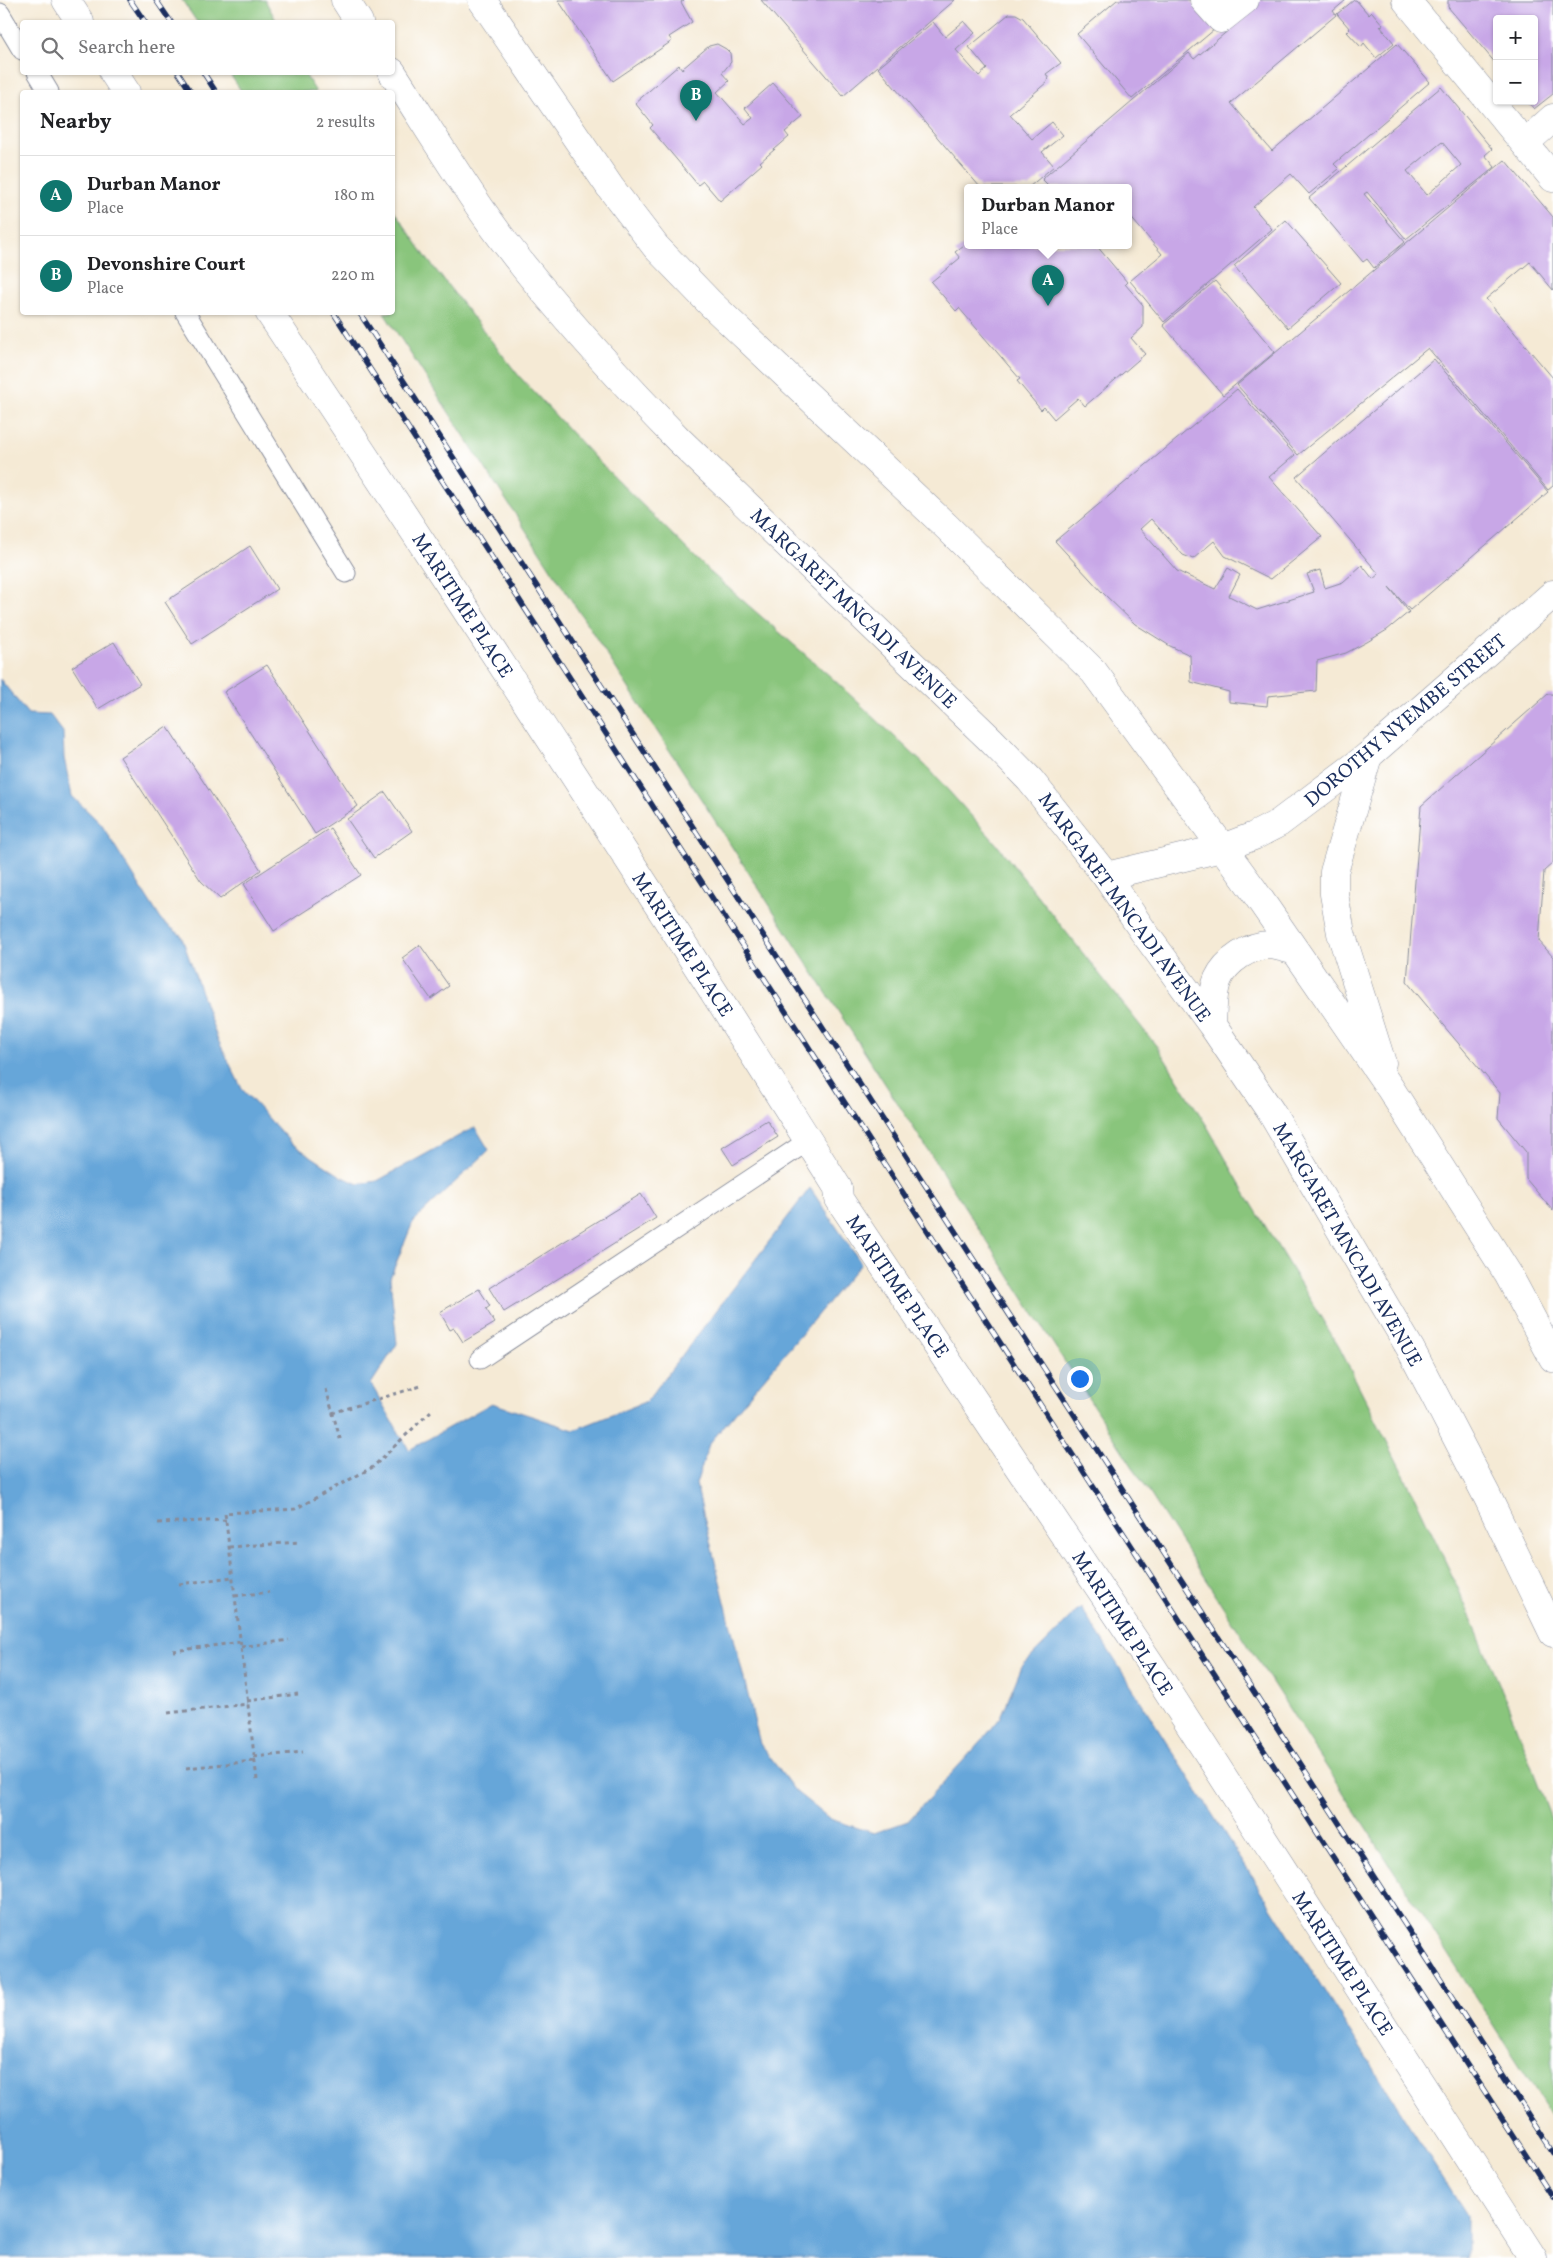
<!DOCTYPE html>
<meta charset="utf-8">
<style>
:root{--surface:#fff;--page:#f6f6f6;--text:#202124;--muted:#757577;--line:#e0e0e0;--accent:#0f766e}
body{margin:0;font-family:Vollkorn,serif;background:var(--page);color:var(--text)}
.controls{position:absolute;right:15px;top:15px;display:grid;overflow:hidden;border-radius:5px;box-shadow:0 1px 4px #0004}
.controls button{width:45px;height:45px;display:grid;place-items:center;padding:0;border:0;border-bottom:1px solid var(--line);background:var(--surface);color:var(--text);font:25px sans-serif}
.you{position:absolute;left:1079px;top:1378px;width:18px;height:18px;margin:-12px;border:4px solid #fff;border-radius:50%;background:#1a73e8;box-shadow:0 0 0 8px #1a73e833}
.badge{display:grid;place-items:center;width:32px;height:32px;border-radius:50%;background:var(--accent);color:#fff;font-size:16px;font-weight:700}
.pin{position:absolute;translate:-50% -41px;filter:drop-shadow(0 1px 2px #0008)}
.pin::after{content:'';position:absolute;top:26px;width:18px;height:15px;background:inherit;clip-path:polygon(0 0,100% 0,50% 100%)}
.popup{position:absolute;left:964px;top:184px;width:168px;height:65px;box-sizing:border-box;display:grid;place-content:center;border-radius:5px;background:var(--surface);filter:drop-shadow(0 1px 4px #0005);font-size:16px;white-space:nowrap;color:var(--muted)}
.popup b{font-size:19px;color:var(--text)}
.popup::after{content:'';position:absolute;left:50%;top:100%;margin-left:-10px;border:10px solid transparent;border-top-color:var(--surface)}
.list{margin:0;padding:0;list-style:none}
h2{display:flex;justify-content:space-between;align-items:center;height:65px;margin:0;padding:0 20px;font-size:21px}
h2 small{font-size:16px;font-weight:400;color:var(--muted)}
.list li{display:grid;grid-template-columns:32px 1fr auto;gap:15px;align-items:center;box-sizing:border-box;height:80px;padding:0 20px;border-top:1px solid var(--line)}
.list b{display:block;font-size:19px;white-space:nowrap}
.list p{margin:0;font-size:16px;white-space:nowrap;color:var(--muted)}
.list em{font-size:16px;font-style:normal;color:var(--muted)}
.icon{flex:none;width:28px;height:28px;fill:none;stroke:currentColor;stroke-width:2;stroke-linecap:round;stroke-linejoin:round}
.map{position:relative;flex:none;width:1553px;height:2258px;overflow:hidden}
.search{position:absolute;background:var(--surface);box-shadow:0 1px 4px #0004;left:20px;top:20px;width:375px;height:55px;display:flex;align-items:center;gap:12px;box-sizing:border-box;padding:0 18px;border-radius:5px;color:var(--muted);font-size:19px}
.panel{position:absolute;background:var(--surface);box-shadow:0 1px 4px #0004;left:20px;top:90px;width:375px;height:225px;border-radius:5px}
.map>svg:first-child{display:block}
</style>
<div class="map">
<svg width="1553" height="2258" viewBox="0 0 1553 2258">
<rect width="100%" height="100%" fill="#fff"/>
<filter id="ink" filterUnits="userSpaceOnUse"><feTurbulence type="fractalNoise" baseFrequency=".02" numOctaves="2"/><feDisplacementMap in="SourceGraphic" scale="10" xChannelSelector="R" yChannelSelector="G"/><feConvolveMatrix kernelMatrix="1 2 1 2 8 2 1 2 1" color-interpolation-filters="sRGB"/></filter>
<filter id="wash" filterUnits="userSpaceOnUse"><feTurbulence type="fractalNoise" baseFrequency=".0096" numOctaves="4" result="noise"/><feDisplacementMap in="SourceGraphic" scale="20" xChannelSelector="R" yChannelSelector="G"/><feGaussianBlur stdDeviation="1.12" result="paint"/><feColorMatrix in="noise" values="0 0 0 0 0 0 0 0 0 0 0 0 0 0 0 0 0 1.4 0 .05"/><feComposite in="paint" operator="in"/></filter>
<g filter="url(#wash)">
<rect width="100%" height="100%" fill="#f5ead5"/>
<!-- green -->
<path fill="#89c57b" stroke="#527a6c" d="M182 0H265L277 22H197Z
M229 73H304L316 92H242Z
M393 209 428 260 519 376 594 457 710 572 831 677 928 768 994 841 1158 1048 1207 1126 1244 1191 1339 1347 1414 1495 1457 1586 1504 1695 1553 1823V2117L679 765 384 313 392 312Z"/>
<!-- water -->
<path fill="#66a6d9" stroke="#406a9c" d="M0 679 28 714 50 715 63 732 64 758 72 796 101 824 162 921 181 935 217 1038 242 1089 291 1143 341 1176 358 1184 377 1181 475 1127 489 1150 413 1222 390 1278 397 1344 371 1384 409 1450 492 1403 574 1430 647 1401 810 1188 861 1263 709 1444 696 1484 760 1744 795 1791 830 1819 874 1833 908 1821 984 1738 1001 1717 1022 1666 1081 1607 1467 2216V2258H0Z"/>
<g id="blocks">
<!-- building -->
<path fill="#c8a7e7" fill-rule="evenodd" d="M558 0H684L681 2 692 22 669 37 672 41 613 81Z
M761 0H955L843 96Z
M1117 0H1190L1215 29 1132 99 1077 34Z
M1251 0H1346L1333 11 1336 15 1231 103 1272 151 1397 44 1430 82 1334 164 1339 169 1309 194 1291 174 1253 207 1272 229 1164 322 1130 281 1162 254 1128 214V187H1050L1042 179 1189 53 1194 59 1236 24Z
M1354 0H1356L1369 15 1372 12 1383 25 1380 26 1394 43 1376 58 1364 43 1361 47 1347 32 1350 29 1337 14Z
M1448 0H1553V94L1534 109 1527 101H1534V19H1497V65L1448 7Z
M1009 14H1016L1023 18 1061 63 1046 74 1048 77 1047 82 1010 114 1032 139 1052 122 1063 135 1042 152 1054 166 1029 187H980L878 68 933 22 945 37 964 21 975 33 956 50 979 76 987 69 969 47Z
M717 44 726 49 730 53 731 62 722 73 729 81 717 92 745 124 753 118 745 108 773 83 803 117 785 132 789 137 760 162 762 164 720 201 703 181 698 185 650 128 653 125 635 103 679 65 682 69 709 46Z
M1441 87 1492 149 1485 155 1495 167 1406 239 1367 192 1364 194 1405 242 1374 268 1367 259 1363 262 1309 198ZM1442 142 1461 165 1427 195 1407 171Z
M1505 160 1553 217V290L1530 262 1486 299 1553 378V486L1548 490 1428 348 1298 455 1237 385Z
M1286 220 1341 283 1288 328 1234 266Z
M968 242V245H1096L1127 282 1125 284 1143 305V327L1131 338 1145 354 1085 406 1078 398 1054 419 1044 407 1041 410 1017 381 1020 379 959 308 956 311 931 282 960 258 955 252Z
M1215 281 1275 352 1223 395 1163 325Z
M1434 359 1548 492 1410 610 1389 587 1409 612 1387 630 1367 642 1346 653 1317 661 1316 691 1268 696 1267 706 1229 702V692L1191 682 1190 655 1170 646 1135 624 1102 592 1055 541 1237 389 1295 455 1269 477 1322 537 1271 579 1225 556 1214 541 1193 559 1183 555 1151 519 1140 529 1177 571 1215 589 1228 568 1240 575 1229 596 1257 610 1314 592 1307 574 1320 570 1325 588 1343 582 1362 565 1373 579 1379 574 1296 477Z
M250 546 277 589 192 644 165 602Z
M114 642 140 684 98 709 72 667Z
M267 665 358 806 315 834 224 692Z
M1548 694H1553V863L1544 871 1539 941 1553 957V1211L1526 1179V1152L1498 1118 1500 1093 1407 982 1421 806Z
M167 726 261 870 220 899 201 881 120 757Z
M385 792 412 831 374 858 347 819Z
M330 828 361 875 274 931 244 884Z
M420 945 449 986 431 999 402 958Z
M767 1120 778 1137 733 1165 722 1148Z
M641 1194 656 1218 504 1312 489 1288Z
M479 1289 490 1306 486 1309 495 1323 463 1342 454 1328 450 1330 440 1312Z"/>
</g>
</g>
<g filter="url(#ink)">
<use href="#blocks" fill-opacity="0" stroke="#888c9a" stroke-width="1"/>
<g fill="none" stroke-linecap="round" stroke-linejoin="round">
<!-- lane casing -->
<g stroke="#888c9a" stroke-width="21">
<path id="lane" d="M0 13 22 50
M37 72 49 92
M185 312 346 573
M480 1359 808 1141"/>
</g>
<!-- street casing -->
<g stroke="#888c9a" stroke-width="29">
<path id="street" d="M66 0 80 22
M1204 0 1221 19 1245 0
M1406 0 1553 178
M113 72 126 92
M1525 143 1553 118
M269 312C462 602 653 893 838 1188L839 1199 1153 1668 1533 2258"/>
</g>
<!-- secondary casing -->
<g stroke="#888c9a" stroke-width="29">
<path id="secondary" d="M1106 876 1222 848 1254 836 1279 823 1368 756 1553 594"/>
</g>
<!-- primary casing -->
<g stroke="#888c9a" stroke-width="29">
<path id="primary" d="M345 0 359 22
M482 0 610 187 656 247 710 303 947 527 1094 672 1252 888 1390 1088 1508 1274 1553 1358
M392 72C436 140 478 211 529 273 576 331 627 387 679 440L990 739 1030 780 1106 876 1143 931 1212 1025 1271 1112 1410 1348 1487 1496 1553 1633
M1368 756 1334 872V894L1341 933 1382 1063
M1212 1025C1213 1011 1212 993 1218 979 1226 961 1251 944 1271 945 1279 946 1287 949 1294 950"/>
</g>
<!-- path -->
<path stroke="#888c9a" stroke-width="3" stroke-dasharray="4 4" stroke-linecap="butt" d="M326 1389 341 1442
M332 1413 421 1386
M158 1523 226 1520
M229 1547 300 1542
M179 1584 233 1577
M235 1596 269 1592
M241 1647 289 1640
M173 1651 241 1642
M247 1701 298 1694
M168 1713 248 1704
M254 1757 303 1752
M186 1768 254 1761
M257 1780 225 1513 295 1509 373 1467 431 1411"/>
<!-- lane -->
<use href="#lane" stroke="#fff" stroke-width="19"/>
<!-- street -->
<use href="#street" stroke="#fff" stroke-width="28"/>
<!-- secondary -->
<use href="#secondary" stroke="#fff" stroke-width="28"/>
<!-- primary -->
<use href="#primary" stroke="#fff" stroke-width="28"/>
<!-- rail casing -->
<g stroke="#1b2f5e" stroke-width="5.5">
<path id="rail" d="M130 0 145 22
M156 0 171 22
M178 72 191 92
M203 72 216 92
M333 312 1553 2197
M359 312 1553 2153"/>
</g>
<!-- rail -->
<use href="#rail" stroke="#fff" stroke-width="4" stroke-dasharray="11" stroke-linecap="butt"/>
</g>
</g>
<g text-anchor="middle" stroke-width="5" stroke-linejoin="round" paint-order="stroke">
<!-- street labels -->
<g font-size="20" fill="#1b2f5e" stroke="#fff">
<text transform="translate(463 605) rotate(57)" y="7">MARITIME PLACE</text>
<text transform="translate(854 608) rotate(44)" y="7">MARGARET MNCADI AVENUE</text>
<text transform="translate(1405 720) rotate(-40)" y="7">DOROTHY NYEMBE STREET</text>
<text transform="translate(1125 907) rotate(54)" y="7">MARGARET MNCADI AVENUE</text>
<text transform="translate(683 944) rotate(57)" y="7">MARITIME PLACE</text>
<text transform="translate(1348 1244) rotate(60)" y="7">MARGARET MNCADI AVENUE</text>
<text transform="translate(898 1286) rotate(56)" y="7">MARITIME PLACE</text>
<text transform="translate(1123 1623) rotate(57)" y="7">MARITIME PLACE</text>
<text transform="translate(1343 1963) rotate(57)" y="7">MARITIME PLACE</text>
</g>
</g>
</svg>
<div class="controls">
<button>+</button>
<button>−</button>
</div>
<div class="you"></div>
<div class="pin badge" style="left:1048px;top:306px">A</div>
<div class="popup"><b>Durban Manor</b>Place</div>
<div class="pin badge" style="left:696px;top:121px">B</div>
<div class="search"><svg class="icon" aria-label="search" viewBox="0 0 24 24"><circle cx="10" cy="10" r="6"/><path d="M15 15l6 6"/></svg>Search here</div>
<section class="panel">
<h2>Nearby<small>2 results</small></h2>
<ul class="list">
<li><span class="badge">A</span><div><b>Durban Manor</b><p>Place</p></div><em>180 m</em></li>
<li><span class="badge">B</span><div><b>Devonshire Court</b><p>Place</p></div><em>220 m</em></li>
</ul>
</section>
</div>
